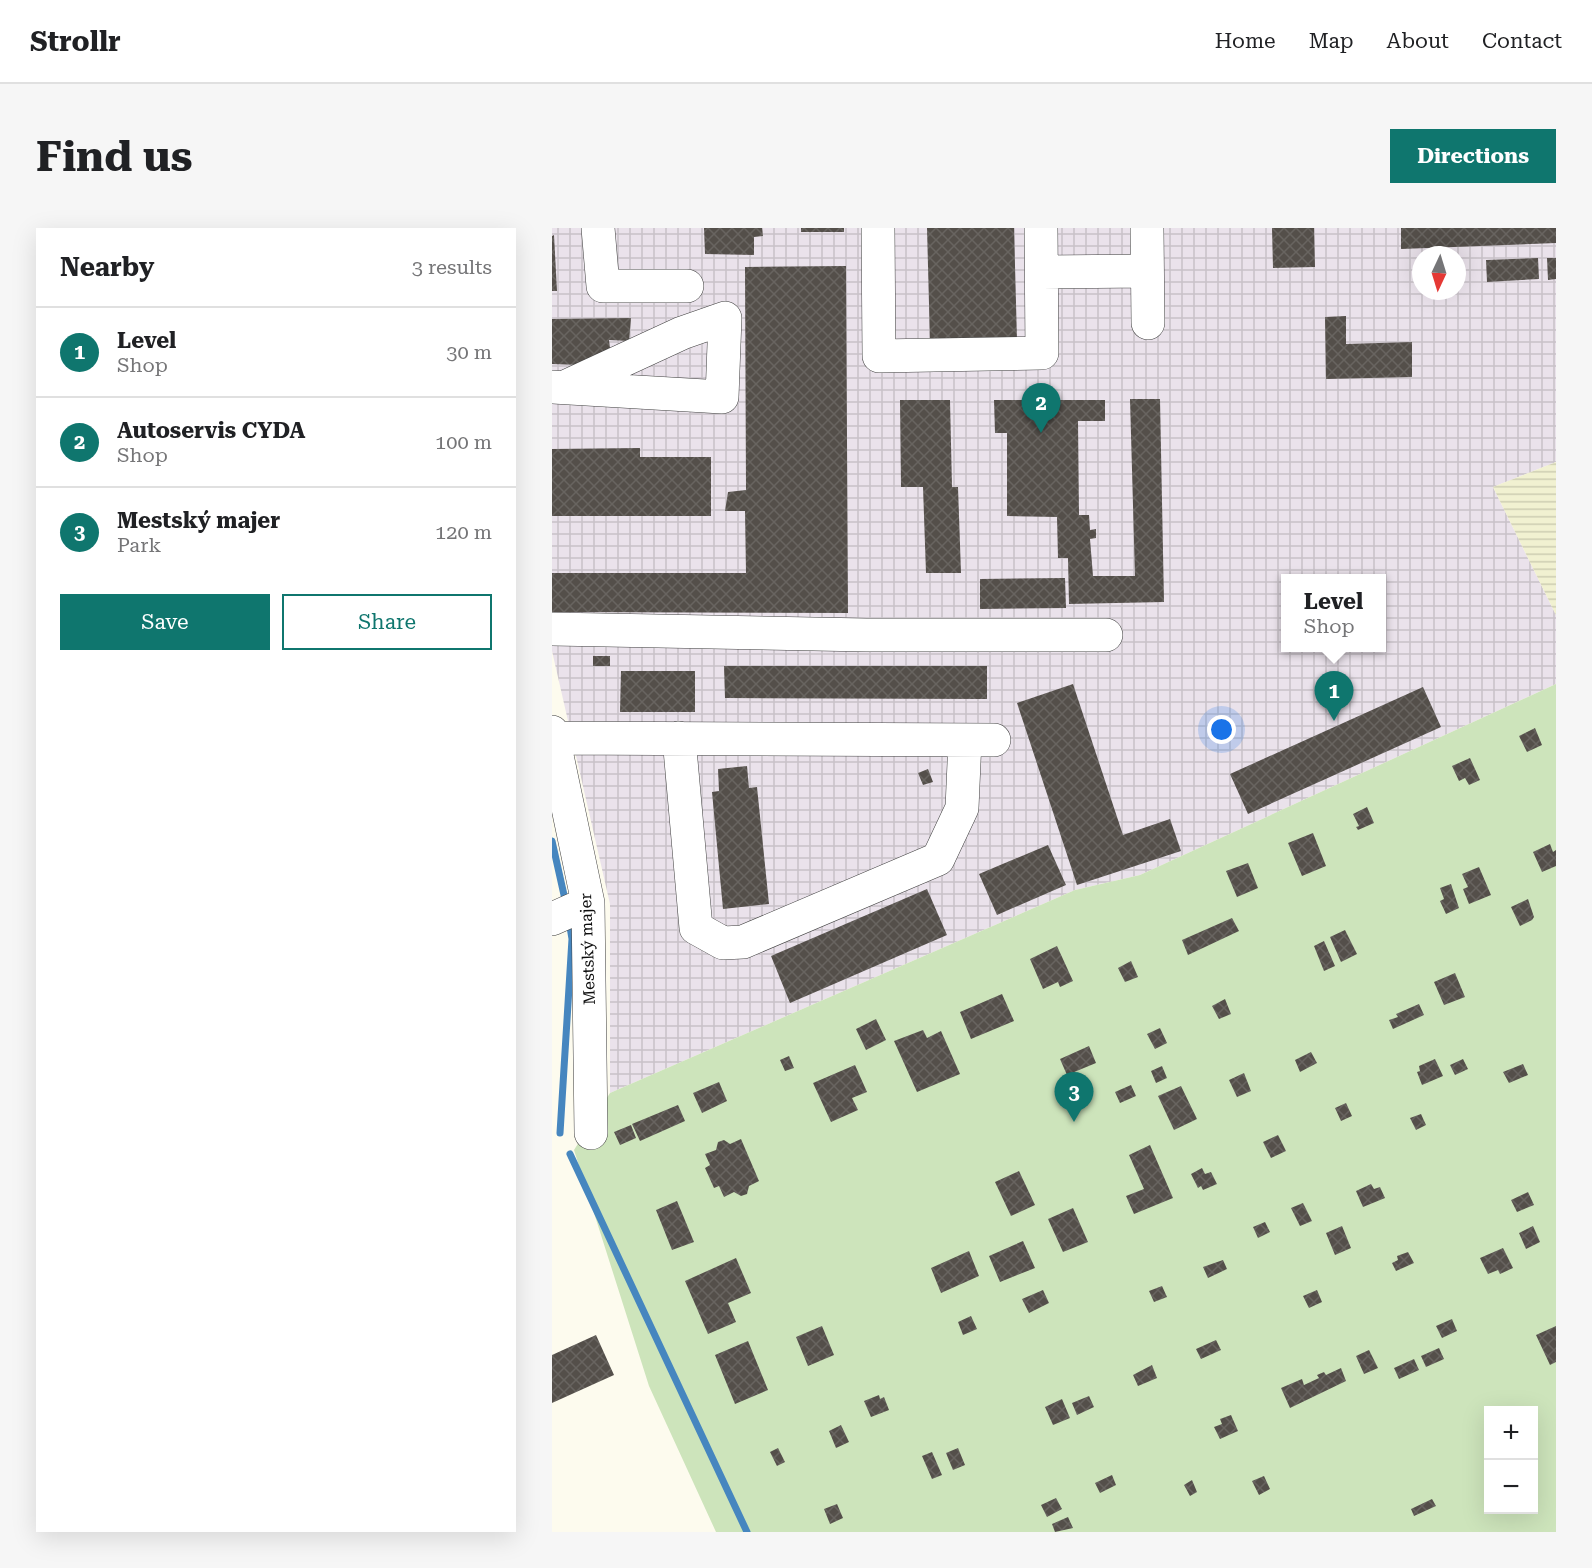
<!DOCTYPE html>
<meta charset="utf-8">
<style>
:root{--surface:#fff;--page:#f6f6f6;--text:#202124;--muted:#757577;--line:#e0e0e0;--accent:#0f766e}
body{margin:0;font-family:"Roboto Serif",serif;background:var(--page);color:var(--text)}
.controls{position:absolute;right:18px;bottom:18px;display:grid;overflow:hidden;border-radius:0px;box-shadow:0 6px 24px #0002}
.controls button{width:54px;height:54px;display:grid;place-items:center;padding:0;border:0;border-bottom:2px solid var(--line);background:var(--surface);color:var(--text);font:30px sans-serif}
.compass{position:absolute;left:860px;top:18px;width:54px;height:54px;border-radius:50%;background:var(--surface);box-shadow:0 6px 24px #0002;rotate:184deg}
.you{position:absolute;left:670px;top:502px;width:21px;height:21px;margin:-15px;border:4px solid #fff;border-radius:50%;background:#1a73e8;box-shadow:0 0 0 9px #1a73e833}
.badge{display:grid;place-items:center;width:39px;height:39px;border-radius:50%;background:var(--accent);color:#fff;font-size:20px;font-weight:700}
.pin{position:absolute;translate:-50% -50px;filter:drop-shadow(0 2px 3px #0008)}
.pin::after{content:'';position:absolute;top:32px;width:21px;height:18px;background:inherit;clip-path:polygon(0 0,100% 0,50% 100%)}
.popup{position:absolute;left:729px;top:346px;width:105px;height:78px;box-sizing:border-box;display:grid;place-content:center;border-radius:0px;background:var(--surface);filter:drop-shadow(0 2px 4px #0005);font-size:20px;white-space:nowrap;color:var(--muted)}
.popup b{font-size:22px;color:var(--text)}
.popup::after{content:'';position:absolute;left:50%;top:100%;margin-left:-12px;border:12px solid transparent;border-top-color:var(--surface)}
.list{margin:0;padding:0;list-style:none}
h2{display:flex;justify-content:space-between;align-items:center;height:78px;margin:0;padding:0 24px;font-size:26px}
h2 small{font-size:20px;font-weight:400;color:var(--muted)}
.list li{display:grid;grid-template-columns:39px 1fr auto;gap:18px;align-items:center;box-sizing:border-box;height:90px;padding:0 24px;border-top:2px solid var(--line)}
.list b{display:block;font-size:22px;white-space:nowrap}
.list p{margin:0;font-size:20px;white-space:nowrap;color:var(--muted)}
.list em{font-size:20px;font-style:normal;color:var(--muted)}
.actions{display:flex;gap:12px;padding:18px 24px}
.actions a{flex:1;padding:14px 0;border:2px solid var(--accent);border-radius:0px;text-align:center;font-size:21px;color:var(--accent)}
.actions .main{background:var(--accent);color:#fff}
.map{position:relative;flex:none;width:1004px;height:1304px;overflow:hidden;border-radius:0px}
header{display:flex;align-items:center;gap:36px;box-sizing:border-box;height:84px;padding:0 30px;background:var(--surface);border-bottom:2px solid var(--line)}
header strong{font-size:28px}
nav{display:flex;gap:33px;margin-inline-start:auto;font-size:21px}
.intro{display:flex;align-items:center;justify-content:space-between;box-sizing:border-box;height:144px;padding:0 36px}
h1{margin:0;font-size:42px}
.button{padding:15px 27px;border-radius:0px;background:var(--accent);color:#fff;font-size:21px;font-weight:700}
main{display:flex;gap:36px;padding:0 36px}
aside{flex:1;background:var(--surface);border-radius:0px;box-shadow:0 6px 24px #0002}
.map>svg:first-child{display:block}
</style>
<header>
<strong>Strollr</strong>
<nav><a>Home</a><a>Map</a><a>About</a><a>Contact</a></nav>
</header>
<div class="intro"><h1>Find us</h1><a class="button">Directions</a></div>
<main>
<aside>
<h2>Nearby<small>3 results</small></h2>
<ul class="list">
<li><span class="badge">1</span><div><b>Level</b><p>Shop</p></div><em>30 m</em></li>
<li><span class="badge">2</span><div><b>Autoservis CYDA</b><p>Shop</p></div><em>100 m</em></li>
<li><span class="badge">3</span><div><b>Mestský majer</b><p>Park</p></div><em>120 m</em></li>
</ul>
<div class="actions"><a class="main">Save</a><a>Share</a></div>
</aside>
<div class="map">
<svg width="1004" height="1304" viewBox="0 0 1004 1304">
<defs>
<pattern id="industrial-grid" width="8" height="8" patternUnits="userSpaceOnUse" patternTransform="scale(1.5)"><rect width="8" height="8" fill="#eae2eb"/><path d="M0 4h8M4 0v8" fill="none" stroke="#c8c1c8"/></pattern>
<pattern id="farmland-rules" width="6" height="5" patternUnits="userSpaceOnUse" patternTransform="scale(1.5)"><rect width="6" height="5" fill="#f1f1d1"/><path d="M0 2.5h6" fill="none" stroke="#cdcdb2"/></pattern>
<pattern id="building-cross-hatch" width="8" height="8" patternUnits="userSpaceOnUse" patternTransform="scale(1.5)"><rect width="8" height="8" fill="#544f4a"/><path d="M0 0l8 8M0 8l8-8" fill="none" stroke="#686460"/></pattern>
</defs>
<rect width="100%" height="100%" fill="#fdfbee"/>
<!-- industrial -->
<path fill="url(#industrial-grid)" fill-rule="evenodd" d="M0 0H1004V234L941 259 1004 387V456L588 647 523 662 58 865V676L0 423ZM869 27H905V63H869ZM734 350H830V420H734Z"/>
<!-- farmland -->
<path fill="url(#farmland-rules)" d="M1004 234V387L941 259Z"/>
<!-- grass -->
<path fill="#cde4bb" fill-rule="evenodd" d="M1004 456V1304H164L97 1158 22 922 58 865 523 662 588 647ZM936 1182H981V1282H936Z"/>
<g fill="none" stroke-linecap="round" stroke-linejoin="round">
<!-- stream -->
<path stroke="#4686bf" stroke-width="7" d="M0 613 14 676
M8 905 20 711 17 693
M18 926 195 1304"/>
</g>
<!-- building -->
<path fill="url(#building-cross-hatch)" d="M152 0H210L211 8 202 9V27L153 26Z
M249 0H292V4H249Z
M375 0H462L465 112 378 114Z
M720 0H762L763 39 721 40Z
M849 0H1004V15L849 21Z
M2 7 5 63H0V8Z
M986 30 987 51 935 54 934 32Z
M995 30H1004V51L996 52Z
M294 38 296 385 0 384V345H194L193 283H173L176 264 194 262 193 39Z
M794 88V116L860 114V149L774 151 773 89Z
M79 90 77 113 57 112 58 120 27 137 0 136V91Z
M578 171H608L612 374 517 376 516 330H506L505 289 455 288V205H443L442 172H553V193H526L527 287H537L538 302 544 301V310L538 311 541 348H583Z
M348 172H398L400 259H406L409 345H374L371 259H349Z
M88 220V229H159V288H0V221Z
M513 350 514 380 428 381V351Z
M41 428H58V438H41Z
M172 438H435V471L173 470Z
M69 443H143V484H68Z
M521 456 571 607 618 591 629 623 525 657 465 475Z
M871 459 889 499 696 586 678 546Z
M983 500 990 517 975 524 967 508Z
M918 530 928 552 917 557 913 550 907 553 900 538Z
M195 538 197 560 205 559 217 676 171 681 160 564 167 563 166 541Z
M376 541 381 554 371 557 366 545Z
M815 579 822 595 806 602 804 599 807 598 801 586Z
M761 605 774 638 750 648 736 615Z
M998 616 1001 624 1004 622V638L990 644 981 624Z
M496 617 514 657 445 687 427 646Z
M696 635 706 660 685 669 674 643Z
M927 639 939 667 917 676 911 661 916 659 910 646Z
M899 656 907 680 894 686 888 673 892 671 888 660Z
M375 661 395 707 238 775 219 728Z
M976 671 982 689 980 692 968 698 959 679Z
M680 690 687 703 636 727 630 712Z
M793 702 805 726 789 734 778 709Z
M772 713 783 738 772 743 762 718Z
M505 718 521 753 508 759 506 754 491 761 478 731Z
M579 733 586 749 573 754 566 740Z
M903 745 913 769 892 777 882 754Z
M450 766 462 793 419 811 408 784Z
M673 771 679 786 667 791 660 778Z
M867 776 872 787 841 801 837 792 846 789 844 786Z
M324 791 334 812 314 822 304 801Z
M608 800 615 815 603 821 595 806Z
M371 802 375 810 389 803 408 846 365 864 342 813Z
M537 818 544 835 515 847 508 831Z
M759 824 765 835 748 844 743 832Z
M237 828 242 840 233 843 228 832Z
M883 831 891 848 870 857 865 844 868 843 867 838Z
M911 831 916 841 903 847 898 837Z
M971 836 976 847 957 855 951 844Z
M303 837 315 864 300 870 306 882 279 894 261 855Z
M610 838 615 850 604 855 599 843Z
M692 845 699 863 685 869 677 852Z
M167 854 175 873 150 885 141 865Z
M579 857 584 868 568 875 563 864Z
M629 858 645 891 622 902 606 868Z
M794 875 800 888 789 893 783 880Z
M126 877 133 893 88 913 80 896Z
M869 886 874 897 864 902 858 890Z
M79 897 84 910 68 917 62 904Z
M726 907 734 923 719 930 711 914Z
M189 911 207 953 197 958 195 966 189 968 182 964 172 969 167 958 162 960 153 940 158 937 153 926 164 922 166 914 172 912 178 916Z
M598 917 621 970 582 986 574 968 592 961 577 927Z
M650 940 653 946 659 944 665 956 651 962 649 958 646 960 639 946Z
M467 943 483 977 459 988 443 954Z
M819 956 822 961 828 959 833 970 811 979 804 963Z
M976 964 982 977 965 984 959 972Z
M125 973 142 1014 120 1022 104 982Z
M751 975 760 993 748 998 739 980Z
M521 980 536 1014 511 1024 496 991Z
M713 994 718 1004 706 1010 701 999Z
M790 998 799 1020 783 1027 774 1005Z
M981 998 988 1014 974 1021 967 1005Z
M471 1013 483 1040 448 1054 437 1028Z
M951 1020 961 1040 948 1046 946 1042 936 1046 928 1030Z
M417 1023 427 1048 389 1065 379 1040Z
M856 1024 862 1035 844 1043 840 1035 846 1032 845 1028Z
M184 1030 199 1065 176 1075 184 1094 156 1106 133 1053Z
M671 1032 675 1041 656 1050 651 1039Z
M610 1058 615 1069 602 1074 597 1063Z
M491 1062 497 1075 477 1085 470 1071Z
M765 1062 770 1074 757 1080 751 1068Z
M419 1088 425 1101 411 1107 406 1094Z
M900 1091 905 1103 890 1110 884 1098Z
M270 1098 282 1127 256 1138 244 1109Z
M1004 1098V1134L998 1137 984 1107Z
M44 1107 62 1147 0 1175V1127Z
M664 1112 669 1122 649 1131 644 1121Z
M196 1113 216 1162 183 1176 163 1127Z
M887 1120 892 1131 874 1139 869 1128Z
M817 1122 826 1140 812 1146 804 1128Z
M862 1131 867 1142 847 1151 842 1140Z
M600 1137 605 1150 586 1158 581 1147Z
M789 1140 794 1153 738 1180 729 1160 750 1151 752 1157 767 1150 765 1147 772 1144 774 1147Z
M327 1167 328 1171 332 1169 337 1182 319 1189 312 1173Z
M537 1168 542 1179 525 1187 520 1175Z
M510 1171 518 1190 501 1197 493 1179Z
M679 1187 686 1203 668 1211 662 1199 670 1196 668 1191Z
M289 1197 297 1214 284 1220 277 1203Z
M226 1220 233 1234 225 1238 218 1224Z
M406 1220 413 1237 401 1242 394 1225Z
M380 1224 390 1247 380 1251 370 1228Z
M560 1247 564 1257 548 1265 543 1255Z
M712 1248 718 1261 707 1267 700 1253Z
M640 1252 645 1264 638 1268 632 1257Z
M504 1270 510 1281 495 1289 489 1277Z
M880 1271 884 1278 862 1288 859 1281Z
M285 1276 291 1290 278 1296 272 1281Z
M516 1289 521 1300 503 1304 500 1296Z"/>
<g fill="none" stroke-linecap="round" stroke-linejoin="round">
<!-- minor casing -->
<g stroke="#404040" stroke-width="34">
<path id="minor" d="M46 0 51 58H135
M326 0 327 128 490 125 489 0
M595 1 596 95
M490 44 595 43
M0 159 170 169 173 90 130 105 13 159
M0 401 314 407H554
M0 504 36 675 39 905
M2 510 442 512
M127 510 144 700 171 715 191 714 386 631 410 580 413 512
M0 691 36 675"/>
</g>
<!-- minor -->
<use href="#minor" stroke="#fff" stroke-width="33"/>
</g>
<g text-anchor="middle" stroke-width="6" stroke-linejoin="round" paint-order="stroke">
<!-- street labels -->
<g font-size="16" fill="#0d0d0d" stroke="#fff">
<text transform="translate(35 721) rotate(-92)" y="6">Mestský majer</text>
</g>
</g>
</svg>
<div class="controls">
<button>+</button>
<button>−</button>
</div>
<svg class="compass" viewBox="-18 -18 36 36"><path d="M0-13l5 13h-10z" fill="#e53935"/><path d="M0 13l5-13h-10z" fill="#757577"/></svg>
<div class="you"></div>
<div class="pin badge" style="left:782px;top:493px">1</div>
<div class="popup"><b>Level</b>Shop</div>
<div class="pin badge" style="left:489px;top:205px">2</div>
<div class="pin badge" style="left:522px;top:894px">3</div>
</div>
</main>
